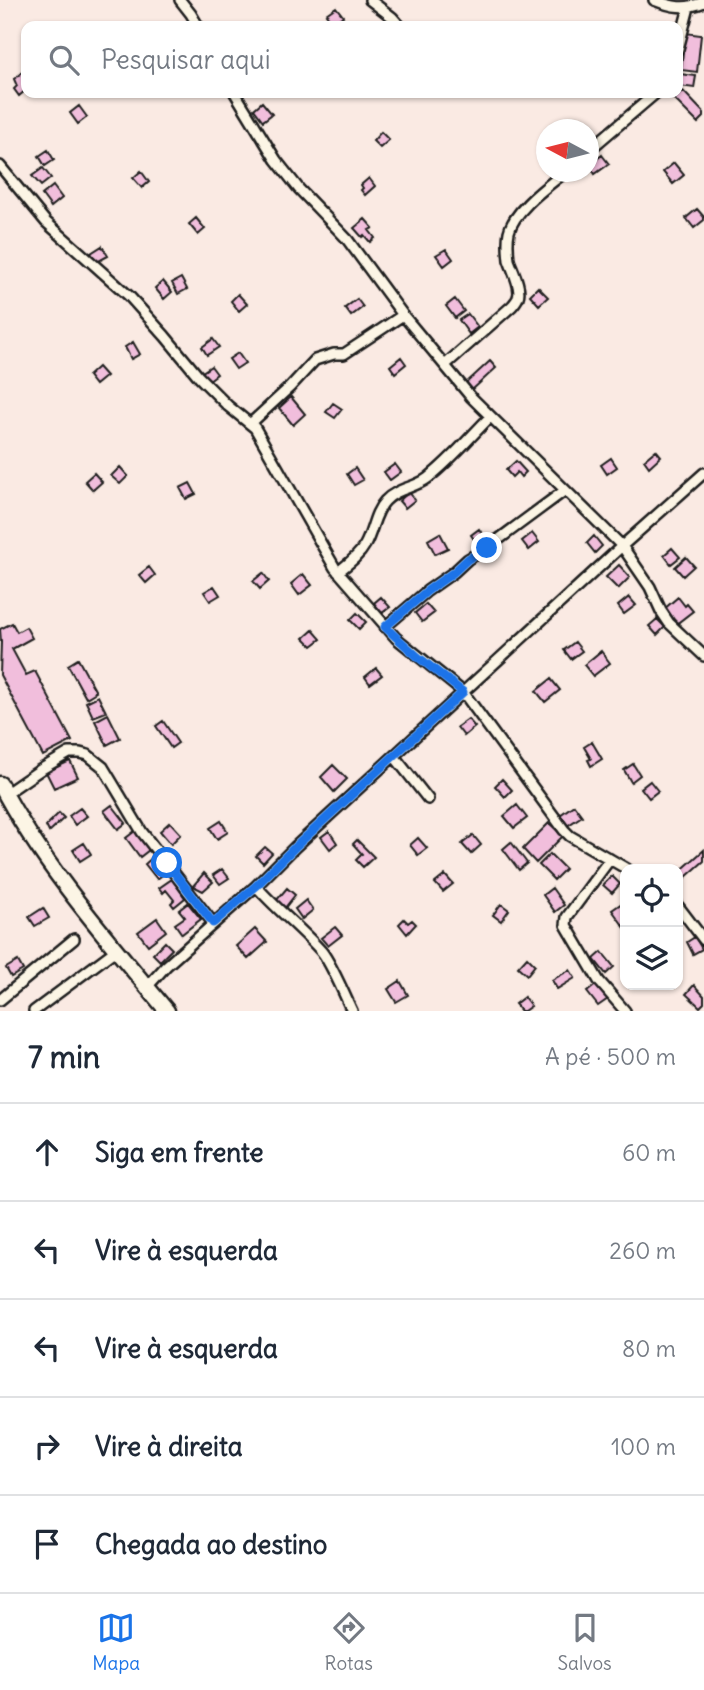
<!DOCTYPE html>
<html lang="pt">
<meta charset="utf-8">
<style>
:root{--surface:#fff;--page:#f2f2f3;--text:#1f2937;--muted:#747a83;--line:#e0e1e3;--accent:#1a73e8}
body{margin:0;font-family:Delius,sans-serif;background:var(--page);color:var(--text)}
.controls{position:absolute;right:21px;bottom:21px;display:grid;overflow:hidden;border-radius:14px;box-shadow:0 2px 5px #0004}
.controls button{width:63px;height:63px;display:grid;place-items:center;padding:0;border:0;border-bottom:2px solid var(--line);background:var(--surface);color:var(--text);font:35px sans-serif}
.compass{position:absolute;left:536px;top:119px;width:63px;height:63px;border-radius:50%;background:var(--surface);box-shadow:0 2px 5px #0004;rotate:277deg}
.stop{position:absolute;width:21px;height:21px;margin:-16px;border:5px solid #1a73e8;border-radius:50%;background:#fff}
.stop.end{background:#1a73e8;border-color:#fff;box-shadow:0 2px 7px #0008}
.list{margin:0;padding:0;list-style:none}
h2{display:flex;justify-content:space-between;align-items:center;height:91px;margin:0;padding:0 28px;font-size:30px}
h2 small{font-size:23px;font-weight:400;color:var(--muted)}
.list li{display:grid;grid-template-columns:46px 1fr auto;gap:21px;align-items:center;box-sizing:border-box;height:98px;padding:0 28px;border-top:2px solid var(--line)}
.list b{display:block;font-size:26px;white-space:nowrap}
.list em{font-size:23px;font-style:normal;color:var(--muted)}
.icon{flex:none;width:38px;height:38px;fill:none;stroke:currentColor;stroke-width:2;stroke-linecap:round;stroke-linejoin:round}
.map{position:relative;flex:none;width:704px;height:1011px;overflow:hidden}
.search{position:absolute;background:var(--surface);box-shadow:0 2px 5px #0004;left:21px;right:21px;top:21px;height:77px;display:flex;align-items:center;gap:18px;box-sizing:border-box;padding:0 24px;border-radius:14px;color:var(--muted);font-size:26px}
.sheet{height:581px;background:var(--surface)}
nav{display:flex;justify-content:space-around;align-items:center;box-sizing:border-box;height:98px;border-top:2px solid var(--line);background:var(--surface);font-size:19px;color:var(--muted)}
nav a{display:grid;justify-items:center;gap:4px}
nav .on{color:var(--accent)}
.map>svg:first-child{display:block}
</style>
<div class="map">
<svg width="704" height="1011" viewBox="0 0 704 1011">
<rect width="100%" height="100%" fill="#faeae3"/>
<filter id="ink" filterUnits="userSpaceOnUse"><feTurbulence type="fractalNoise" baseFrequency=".0143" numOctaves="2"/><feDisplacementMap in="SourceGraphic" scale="14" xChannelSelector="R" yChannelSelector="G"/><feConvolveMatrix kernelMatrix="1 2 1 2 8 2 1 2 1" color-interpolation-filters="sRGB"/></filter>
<g filter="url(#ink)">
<!-- building -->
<path fill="#f1bedc" stroke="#1c1c1c" stroke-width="2" d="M336 7 343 16 333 23 326 14Z
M685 33 701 35 697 72 681 70Z
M26 69V90L19 96 14 89 17 86 14 79Z
M680 74 696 76 694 88 679 86Z
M683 91 704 113V117L698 123 674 99Z
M262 102 272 114 263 121 254 109Z
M79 106 87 117 78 124 70 113Z
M381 132 389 140 380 148 373 141Z
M48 150 54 160 45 166 39 156Z
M602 155 609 164 595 174 589 165Z
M674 163 684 175 673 184 663 172Z
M43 168 51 178 41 186 32 176Z
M141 171 149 182 142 188 133 178Z
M369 178 375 186 365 195 361 190 363 188 361 185Z
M53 186 62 198 51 207 42 195Z
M697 209 704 217V220L694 228 686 218Z
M196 218 205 229 198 235 189 224Z
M365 219 373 228 369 230 375 238 370 242 364 235 362 237 354 228Z
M102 246 108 256 97 262 91 253Z
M446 249 453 259 444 266 436 255Z
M181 278 187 289 178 294 172 283Z
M163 281 172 292 164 299 155 288Z
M538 287 548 297 539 305 530 295Z
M238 294 247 304 239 311 231 301Z
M357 299 363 307 351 316 345 308Z
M455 299 464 311 455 318 446 306Z
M468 314 478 327 469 334 459 320Z
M213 339 219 347 207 355 202 347Z
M133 342 140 354 131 359 125 347Z
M238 353 245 363 236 369 229 359Z
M401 357 406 364 395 373 390 366Z
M490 361 496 368 472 390 466 383Z
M211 366 217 374 208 381 201 373Z
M98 367 106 376 95 385 88 376Z
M291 397 305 414 293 425 279 408Z
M333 403 342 409 335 418 326 412Z
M656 450 661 456 649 467 644 460Z
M611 458 617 467 607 474 601 465Z
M516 461 526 472 521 477 517 472 512 477 506 470Z
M395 464 401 472 390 480 384 472Z
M120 467 128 476 120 484 111 476Z
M355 468 363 480 354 485 347 474Z
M94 473 102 482 93 490 85 481Z
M190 483 196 494 186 499 180 488Z
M409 492 415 500 405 508 399 501Z
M479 529 489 543 481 549 471 535Z
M440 533 448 548 435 554 428 540Z
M532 533 539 542 529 550 522 541Z
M594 536 602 546 595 553 587 543Z
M672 548 680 557 671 564 664 555Z
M686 557 694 566 683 576 675 567Z
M619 565 630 577 618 589 606 577Z
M149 567 155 575 146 583 139 575Z
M263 573 269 581 260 589 253 581Z
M303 574 312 585 299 595 291 584Z
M214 586 220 595 210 601 204 592Z
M381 597 390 607 382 613 374 603Z
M629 597 636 605 624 614 618 606Z
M678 597 685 606 687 604 693 611 675 625 663 610Z
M426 604 434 613 422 622 415 613Z
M357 613 366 622 359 629 350 620Z
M657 619 665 627 657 635 649 626Z
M12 623 17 632 26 627 32 638 12 649 26 675 35 671 72 741 43 756 0 675 1 642 0 629Z
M313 630 321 639 312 646 304 638Z
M575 642 582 651 571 659 564 650Z
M601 651 610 663 593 676 584 665Z
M78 659 96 692 86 698 68 665Z
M376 668 382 675 370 684 365 677Z
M551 679 560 690 545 702 536 691Z
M98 696 106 712 93 717 86 702Z
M108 714 120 738 107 745 95 721Z
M468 719 475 727 464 736 457 727Z
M163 721 178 743 171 748 156 726Z
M592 742 602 759 591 766 588 760 591 759 584 747Z
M70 761 78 777 54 788 46 772Z
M633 764 640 775 631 782 624 770Z
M333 765 347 779 334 792 321 777Z
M502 779 512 790 505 797 495 786Z
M650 781 658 791 649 798 641 788Z
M112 805 126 823 118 829 104 811Z
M517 805 527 818 514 828 504 816Z
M574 805 582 816 567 826 560 815Z
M80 808 87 816 75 825 69 816Z
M59 813 64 818 49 832 46 826Z
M221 821 228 832 217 839 210 828Z
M170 822 181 834 171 844 160 831Z
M549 823 563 836 536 863 523 849Z
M135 831 149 850 140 857 126 838Z
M329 831 337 843 330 849 321 837Z
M473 835 481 845 471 854 462 844Z
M418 838 427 848 418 855 410 845Z
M357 840 374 857 363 867 356 860 362 854 353 844Z
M511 842 527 863 519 870 503 849Z
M84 843 91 854 80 861 73 850Z
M265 847 272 853 263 863 256 856Z
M704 850V861L678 884V873Z
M550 854 565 869 554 880 539 865Z
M153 857 166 872 157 879 145 864Z
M222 869 229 878 220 884 213 875Z
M204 873 213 882 203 891 193 886Z
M445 875 453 884 443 892 435 883Z
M612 876 620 884 612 893 603 885Z
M172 879 185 898 174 907 171 903 174 900 166 890 163 893 159 888Z
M287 888 295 895 284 909 275 902Z
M552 888 564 905 555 912 543 895Z
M306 900 313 910 302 919 295 909Z
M625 901V928L612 910Z
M188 903 201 919 182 934 175 924 185 917 179 910Z
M501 904 509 910 501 921 493 915Z
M43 908 49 918 35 926 29 917Z
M157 918 166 931 148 945 138 932Z
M404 919 408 923 412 920 416 924 407 934 399 924Z
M335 927 342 935 328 946 321 938Z
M255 929 267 942 248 959 236 946Z
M695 937 702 949 693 954 687 942Z
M165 942 172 949 160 961 153 954Z
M602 952 614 967 606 974 594 959Z
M527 957 535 965 527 975 518 967Z
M18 961 23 970 11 977 6 968Z
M570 970 575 978 557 989 552 980Z
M400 981 408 995 396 1002 388 989Z
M597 984 608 999 598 1006 587 992Z
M694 985 704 996V1003L700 1007 686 994Z
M524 997 531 1006 524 1011H521L515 1004Z"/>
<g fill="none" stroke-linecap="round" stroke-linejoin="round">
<!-- minor casing -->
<g stroke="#1c1c1c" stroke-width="14">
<path id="minor" d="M180 0 191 14 198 26
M370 0 392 17 400 26
M654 0C672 7 685 10 704 2
M678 49 689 7
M235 93 276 160 299 189 347 239 403 315 471 397 622 546 650 587 661 611 669 623 704 656
M588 151 656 93
M0 166 46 222 129 296 165 336 199 377 228 406 255 428 335 568 396 638 463 692 564 830 570 836 627 869
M445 365 512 306C513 305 518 299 518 297 522 288 512 269 509 260 508 251 507 241 509 232 514 210 548 186 565 172
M250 424 290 387 315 360 334 354H344L403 315
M338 572C348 564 359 556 365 545 373 531 374 513 385 501 397 488 415 488 428 478 451 460 470 437 490 417
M385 627 427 591 454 572 468 559 487 548 564 491
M394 756 428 799
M5 794 40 770 69 753H80L88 755 103 767 142 832 213 923
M610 859 567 917 566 925 599 981 625 1011
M256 886C277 910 302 929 322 952 332 965 345 996 352 1011
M678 906 704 940
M147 987 166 966 256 886 295 847 622 546 704 473
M0 1000 74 939
M34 1011 117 949"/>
</g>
<!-- primary casing -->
<g stroke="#1c1c1c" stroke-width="19">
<path id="primary" d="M0 784C42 865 109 941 167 1011"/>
</g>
<!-- minor -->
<use href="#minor" stroke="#fcf5e5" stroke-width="9"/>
<!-- primary -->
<use href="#primary" stroke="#fcf5e5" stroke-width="14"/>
</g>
</g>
<g fill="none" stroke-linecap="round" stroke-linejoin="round" filter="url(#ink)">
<!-- route -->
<path stroke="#1a73e8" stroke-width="9" d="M167 863 213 923 256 886 295 847 463 692 418 657 385 627 427 591 454 572 468 559 487 548"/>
</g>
</svg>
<div class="controls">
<button><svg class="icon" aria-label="locate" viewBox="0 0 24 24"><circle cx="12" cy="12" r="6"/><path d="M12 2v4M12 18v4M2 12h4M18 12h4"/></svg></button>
<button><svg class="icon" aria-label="layers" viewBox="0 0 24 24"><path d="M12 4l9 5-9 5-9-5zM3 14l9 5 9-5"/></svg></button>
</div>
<svg class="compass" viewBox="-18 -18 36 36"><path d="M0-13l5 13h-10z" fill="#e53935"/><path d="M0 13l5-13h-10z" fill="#747a83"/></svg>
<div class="stop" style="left:167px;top:863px"></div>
<div class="stop end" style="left:487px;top:548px"></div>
<div class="search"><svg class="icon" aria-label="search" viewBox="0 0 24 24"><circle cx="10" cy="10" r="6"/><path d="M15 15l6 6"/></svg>Pesquisar aqui</div>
</div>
<section class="sheet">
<h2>7 min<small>A pé · 500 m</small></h2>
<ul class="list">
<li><svg class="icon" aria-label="ahead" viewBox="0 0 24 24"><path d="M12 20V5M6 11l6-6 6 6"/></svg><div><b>Siga em frente</b></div><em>60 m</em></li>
<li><svg class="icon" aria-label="left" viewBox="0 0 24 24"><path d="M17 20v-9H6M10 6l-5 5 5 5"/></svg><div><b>Vire à esquerda</b></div><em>260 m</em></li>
<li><svg class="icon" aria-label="left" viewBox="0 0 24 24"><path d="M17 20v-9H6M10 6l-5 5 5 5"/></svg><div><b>Vire à esquerda</b></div><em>80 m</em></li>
<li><svg class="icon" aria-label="right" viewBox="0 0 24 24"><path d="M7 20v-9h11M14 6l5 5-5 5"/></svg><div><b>Vire à direita</b></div><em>100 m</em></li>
<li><svg class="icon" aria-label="arrive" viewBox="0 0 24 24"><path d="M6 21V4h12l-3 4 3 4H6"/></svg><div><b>Chegada ao destino</b></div></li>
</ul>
</section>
<nav>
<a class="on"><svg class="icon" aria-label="map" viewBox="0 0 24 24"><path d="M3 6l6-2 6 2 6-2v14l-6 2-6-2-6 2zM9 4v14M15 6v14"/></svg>Mapa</a>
<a><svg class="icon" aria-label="directions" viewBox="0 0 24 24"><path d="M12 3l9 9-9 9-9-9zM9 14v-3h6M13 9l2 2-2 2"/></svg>Rotas</a>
<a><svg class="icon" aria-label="saved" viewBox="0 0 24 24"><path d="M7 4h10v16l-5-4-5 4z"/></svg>Salvos</a>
</nav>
